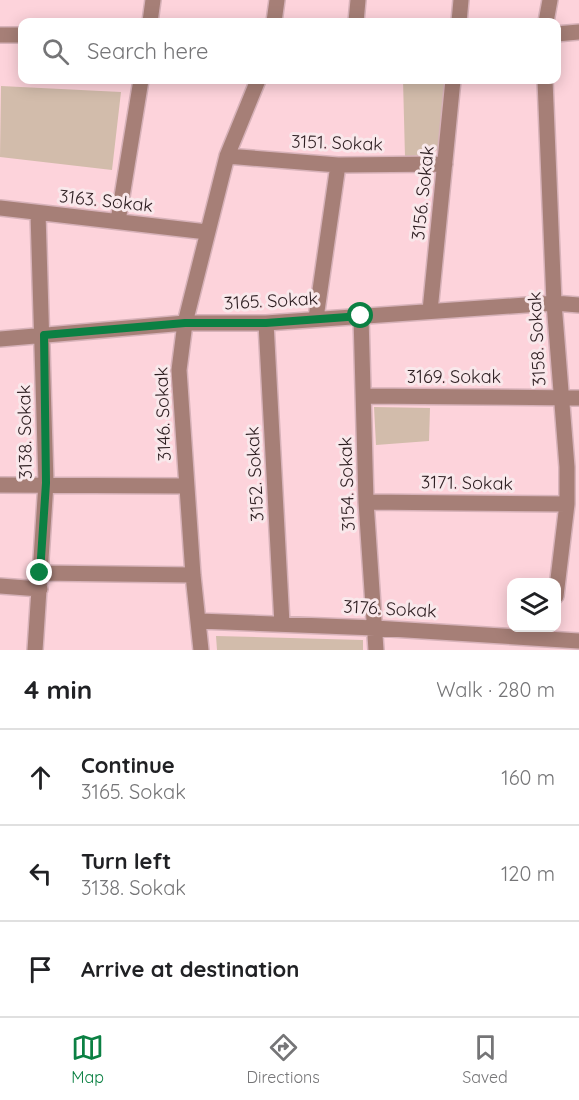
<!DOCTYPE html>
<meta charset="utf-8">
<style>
:root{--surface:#fff;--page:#f6f6f6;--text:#202124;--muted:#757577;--line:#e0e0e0;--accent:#0b8043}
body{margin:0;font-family:Quicksand,sans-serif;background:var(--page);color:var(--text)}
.controls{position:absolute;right:18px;bottom:18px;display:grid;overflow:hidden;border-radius:12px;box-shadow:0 3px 15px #0003}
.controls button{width:54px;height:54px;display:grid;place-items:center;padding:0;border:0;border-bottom:2px solid var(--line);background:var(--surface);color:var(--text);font:30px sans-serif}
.stop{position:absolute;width:18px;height:18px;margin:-14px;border:4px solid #0b8043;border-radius:50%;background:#fff}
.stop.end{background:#0b8043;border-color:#fff;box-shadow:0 2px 6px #0008}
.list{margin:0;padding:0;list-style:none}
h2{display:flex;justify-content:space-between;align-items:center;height:78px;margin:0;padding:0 24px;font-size:26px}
h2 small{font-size:20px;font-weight:400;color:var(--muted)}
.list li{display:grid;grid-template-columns:39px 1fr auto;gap:18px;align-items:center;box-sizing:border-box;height:96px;padding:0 24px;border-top:2px solid var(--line)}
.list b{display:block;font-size:22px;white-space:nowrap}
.list p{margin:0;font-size:20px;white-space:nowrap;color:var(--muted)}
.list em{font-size:20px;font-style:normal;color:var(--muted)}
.icon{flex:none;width:33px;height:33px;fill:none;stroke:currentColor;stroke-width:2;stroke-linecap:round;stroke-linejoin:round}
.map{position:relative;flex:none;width:579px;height:650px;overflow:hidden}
.search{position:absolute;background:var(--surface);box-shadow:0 3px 15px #0003;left:18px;right:18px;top:18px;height:66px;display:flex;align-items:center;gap:15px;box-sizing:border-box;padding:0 21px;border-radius:12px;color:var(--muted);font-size:22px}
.sheet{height:366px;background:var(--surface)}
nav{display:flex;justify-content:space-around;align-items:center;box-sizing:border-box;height:84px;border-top:2px solid var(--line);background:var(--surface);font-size:16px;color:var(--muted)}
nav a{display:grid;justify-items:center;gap:3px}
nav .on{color:var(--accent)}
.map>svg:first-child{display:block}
</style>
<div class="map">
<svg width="579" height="650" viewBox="0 0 579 650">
<rect width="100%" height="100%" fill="#fdd3db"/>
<!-- green -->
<path fill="#d2bcab" d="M403 80H446L440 148 431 154 405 157Z
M1 86 121 92 112 170 0 157Z
M374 407 430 408 429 441 376 445Z
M216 636 363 640V650H217Z"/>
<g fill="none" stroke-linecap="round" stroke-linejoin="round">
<!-- minor casing -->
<g stroke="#d7b2b9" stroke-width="18">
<path id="minor" d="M150 22 153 0
M274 22 277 0
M356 22 358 0
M459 22 461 0
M546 22 550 0
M556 34 579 32
M0 35H22
M545 80 554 303 567 467V504L556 596
M227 156 338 165 445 164
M0 208 207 232
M118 221 141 80
M430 311 453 80
M361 316 366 502 376 650
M316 318 338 165
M266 323 282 624
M0 339 185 323H266L554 303 579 305
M364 396 579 398
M0 485 186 486
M366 502 567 504
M41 573 193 575
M0 586 40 589
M199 621 375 628 579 641
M35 650 46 483 38 213
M201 650 193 575 179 370 185 323 227 156 258 80"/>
</g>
<!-- minor -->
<use href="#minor" stroke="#a67f77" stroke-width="15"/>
</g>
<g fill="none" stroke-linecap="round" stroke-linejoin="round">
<!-- route -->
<path stroke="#0b8043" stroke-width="8" d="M40 573 46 483 44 335 185 323H266L361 316"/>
</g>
<g text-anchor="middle" stroke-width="6" stroke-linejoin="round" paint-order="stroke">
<!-- street labels -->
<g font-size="18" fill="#2c1d20" stroke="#f9e8eb">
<text transform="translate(337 143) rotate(2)" y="6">3151. Sokak</text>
<text transform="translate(423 193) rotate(-84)" y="6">3156. Sokak</text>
<text transform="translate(106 201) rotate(6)" y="6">3163. Sokak</text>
<text transform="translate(271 301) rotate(-3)" y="6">3165. Sokak</text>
<text transform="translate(537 339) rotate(-93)" y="6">3158. Sokak</text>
<text x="454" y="383">3169. Sokak</text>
<text transform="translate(163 414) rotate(-92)" y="6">3146. Sokak</text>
<text transform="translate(25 432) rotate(-91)" y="6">3138. Sokak</text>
<text transform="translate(255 474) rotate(-93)" y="6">3152. Sokak</text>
<text transform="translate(467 483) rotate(1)" y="6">3171. Sokak</text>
<text transform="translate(347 484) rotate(-92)" y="6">3154. Sokak</text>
<text transform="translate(390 609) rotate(3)" y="6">3176. Sokak</text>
</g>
</g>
</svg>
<div class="controls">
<button><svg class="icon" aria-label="layers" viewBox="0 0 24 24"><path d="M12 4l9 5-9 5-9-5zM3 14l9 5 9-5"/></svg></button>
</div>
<div class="stop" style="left:361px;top:316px"></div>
<div class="stop end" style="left:40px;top:573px"></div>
<div class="search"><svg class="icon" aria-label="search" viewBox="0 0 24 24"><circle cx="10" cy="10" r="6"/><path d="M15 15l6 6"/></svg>Search here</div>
</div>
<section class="sheet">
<h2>4 min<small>Walk · 280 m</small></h2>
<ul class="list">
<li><svg class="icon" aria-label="ahead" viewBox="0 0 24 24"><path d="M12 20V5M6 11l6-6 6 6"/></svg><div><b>Continue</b><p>3165. Sokak</p></div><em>160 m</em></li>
<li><svg class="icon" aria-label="left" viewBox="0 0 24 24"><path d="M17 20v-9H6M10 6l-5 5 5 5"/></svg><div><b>Turn left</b><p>3138. Sokak</p></div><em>120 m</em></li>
<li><svg class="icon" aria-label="arrive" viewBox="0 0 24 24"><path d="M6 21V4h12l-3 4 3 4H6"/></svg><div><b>Arrive at destination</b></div></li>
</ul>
</section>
<nav>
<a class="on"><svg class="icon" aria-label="map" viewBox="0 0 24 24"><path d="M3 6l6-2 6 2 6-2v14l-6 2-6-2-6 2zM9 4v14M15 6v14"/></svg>Map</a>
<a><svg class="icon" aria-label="directions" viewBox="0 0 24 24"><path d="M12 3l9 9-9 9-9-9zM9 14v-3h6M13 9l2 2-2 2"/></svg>Directions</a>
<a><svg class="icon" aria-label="saved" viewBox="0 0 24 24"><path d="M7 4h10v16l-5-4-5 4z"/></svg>Saved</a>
</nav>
